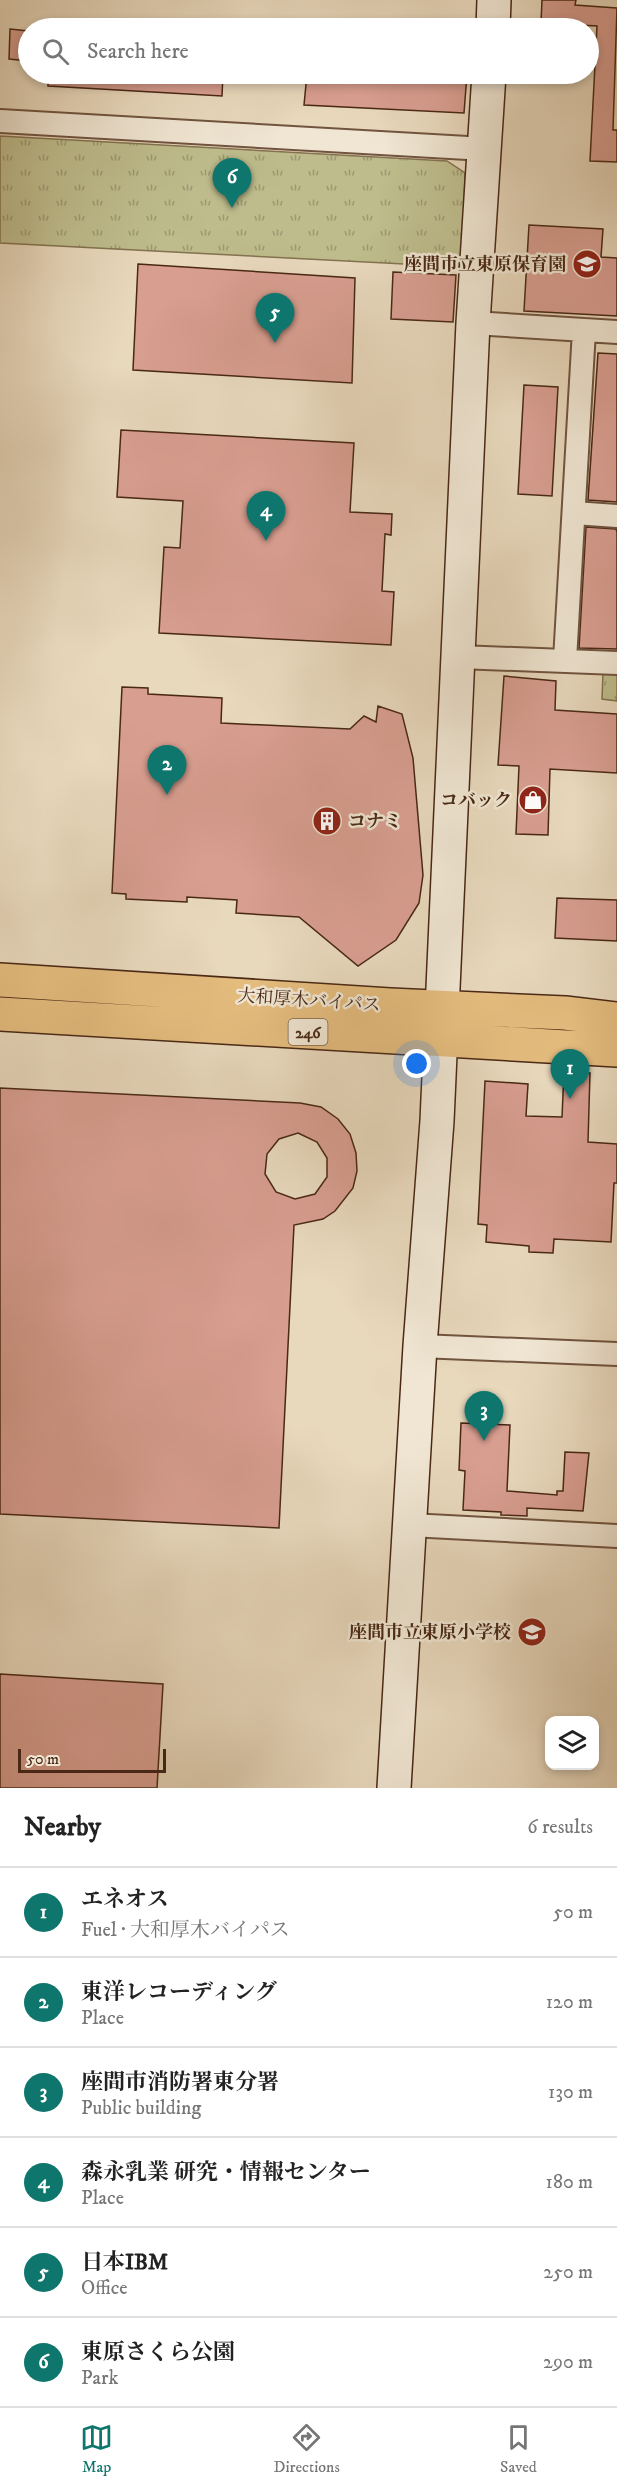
<!DOCTYPE html>
<meta charset="utf-8">
<style>
:root{--surface:#fff;--page:#f2f2f2;--text:#222;--muted:#767676;--line:#e0e0e0;--accent:#0f766e}
body{margin:0;font-family:"IM FELL DW Pica","Noto Serif JP",serif;background:var(--page);color:var(--text)}
.controls{position:absolute;right:18px;bottom:18px;display:grid;overflow:hidden;border-radius:12px;box-shadow:0 3px 9px #0003}
.controls button{width:54px;height:54px;display:grid;place-items:center;padding:0;border:0;border-bottom:2px solid var(--line);background:var(--surface);color:var(--text);font:30px sans-serif}
.scale{position:absolute;left:18px;bottom:15px;width:148px;box-sizing:border-box;padding-left:6px;border:3px solid #492815;border-top:0;font-size:16px;line-height:21px;white-space:nowrap;color:#492815;-webkit-text-stroke:4px #f0e6d3;paint-order:stroke}
.you{position:absolute;left:417px;top:1064px;width:21px;height:21px;margin:-15px;border:4px solid #fff;border-radius:50%;background:#1a73e8;box-shadow:0 0 0 9px #1a73e833}
.badge{display:grid;place-items:center;width:39px;height:39px;border-radius:50%;background:var(--accent);color:#fff;font-size:20px;font-weight:700}
.pin{position:absolute;translate:-50% -50px;filter:drop-shadow(0 2px 3px #0008)}
.pin::after{content:'';position:absolute;top:32px;width:21px;height:18px;background:inherit;clip-path:polygon(0 0,100% 0,50% 100%)}
.list{margin:0;padding:0;list-style:none}
h2{display:flex;justify-content:space-between;align-items:center;height:78px;margin:0;padding:0 24px;font-size:26px}
h2 small{font-size:20px;font-weight:400;color:var(--muted)}
.list li{display:grid;grid-template-columns:39px 1fr auto;gap:18px;align-items:center;box-sizing:border-box;height:90px;padding:0 24px;border-top:2px solid var(--line)}
.list b{display:block;font-size:22px;white-space:nowrap}
.list p{margin:0;font-size:20px;white-space:nowrap;color:var(--muted)}
.list em{font-size:20px;font-style:normal;color:var(--muted)}
.icon{flex:none;width:33px;height:33px;fill:none;stroke:currentColor;stroke-width:2;stroke-linecap:round;stroke-linejoin:round}
.map{position:relative;flex:none;width:617px;height:1788px;overflow:hidden}
.search{position:absolute;background:var(--surface);box-shadow:0 3px 9px #0003;left:18px;right:18px;top:18px;height:66px;display:flex;align-items:center;gap:15px;box-sizing:border-box;padding:0 21px;border-radius:33px;color:var(--muted);font-size:22px}
.sheet{height:618px;background:var(--surface)}
nav{display:flex;justify-content:space-around;align-items:center;box-sizing:border-box;height:84px;border-top:2px solid var(--line);background:var(--surface);font-size:16px;color:var(--muted)}
nav a{display:grid;justify-items:center;gap:3px}
nav .on{color:var(--accent)}
.map>svg:first-child{display:block}
</style>
<div class="map">
<svg width="617" height="1788" viewBox="0 0 617 1788">
<defs>
<pattern id="park-tufts" width="24" height="20" patternUnits="userSpaceOnUse" patternTransform="scale(1.5)"><rect width="24" height="20" fill="#bebc8c"/><path d="M3 7l-1-3M5 7V3M7 7l1-3M15 17l-1-3M17 17v-4M19 17l1-3" fill="none" stroke="#9c9971"/></pattern>
</defs>
<rect width="100%" height="100%" fill="#e8d8bc"/>
<filter id="stains"><feTurbulence type="fractalNoise" baseFrequency=".00333" numOctaves="4"/><feColorMatrix values="0 0 0 0 .2 0 0 0 0 .09 0 0 0 0 .02 0 0 0 .5 -.17"/></filter>
<radialGradient id="worn" r=".72"><stop offset=".6" stop-color="#630" stop-opacity="0"/><stop offset="1" stop-color="#630" stop-opacity=".3"/></radialGradient>
<!-- park -->
<path fill="url(#park-tufts)" stroke="#847250" stroke-width="1.5" d="M0 136 447 161 465 173 462 267 0 243Z
M603 673 617 674V701L602 699Z"/>
<!-- building -->
<path fill="#d89e90" stroke="#492815" stroke-width="1.5" fill-rule="evenodd" d="M542 0H576L575 5 617 8 613 130H617V162L590 161 597 26 541 23Z
M10 29 28 31V61L9 59Z
M48 74H223L222 96 48 86Z
M307 74H467L464 113 304 105Z
M529 225 603 229 601 257 617 258V316L524 311Z
M138 264 355 278 352 383 133 370Z
M393 272 456 275 453 322 391 319Z
M598 353 617 354V502L588 500Z
M524 385 558 387 552 496 518 494Z
M121 430 354 443 350 512 392 514 391 535 385 534 382 591 394 592 391 645 159 633 164 547 180 548 183 501 117 497Z
M586 527 616 529 617 532V649L579 648Z
M504 676 556 681 555 710 617 714V773L550 769 548 835 516 834 519 766 498 765Z
M122 687 148 688V694L222 698 221 723 350 729 364 716 376 722 378 706 402 714 413 758 423 875 419 903 396 940 358 966 299 917 236 913 237 900 187 897V902L126 899V894L112 893Z
M557 898 617 900V941L555 938Z
M564 1072 590 1073 588 1142 617 1144V1183H614L611 1242 554 1239 553 1253 529 1252V1246L486 1242 487 1225 478 1224 485 1081 528 1084 526 1116 562 1117Z
M0 1088 300 1103 321 1107 338 1119 350 1134 356 1153 357 1171 353 1188 335 1211 323 1219 294 1225 279 1528 0 1514ZM298 1133 317 1142 327 1158V1177L315 1194 295 1199 276 1192 265 1174 267 1154 279 1139Z
M461 1423 510 1425 507 1491 557 1495V1491H563L565 1452 589 1453 583 1511 527 1508V1516L501 1515V1512L463 1510 465 1471 459 1470Z
M0 1674 163 1684 157 1788H0Z"/>
<g fill="none" stroke-linecap="round" stroke-linejoin="round">
<!-- street casing -->
<g stroke="#71543f" stroke-width="26">
<path id="street" d="M0 121 485 149
M473 323 617 332
M574 513 617 516
M459 657 617 663
M565 660 584 330
M420 1346 617 1354
M410 1525 617 1536"/>
</g>
<!-- secondary casing -->
<g stroke="#492815" stroke-width="36">
<path id="secondary" d="M493 28 494 0
M394 1788 420 1346 437 1121 473 323 489 74"/>
</g>
<!-- highway casing -->
<g stroke="#492815" stroke-width="36">
<path id="highway" d="M0 980 390 1005 565 1013 617 1019
M0 1014 617 1050"/>
</g>
<!-- street -->
<use href="#street" stroke="#f0e6d3" stroke-width="22"/>
<!-- secondary -->
<use href="#secondary" stroke="#f0e6d3" stroke-width="33"/>
<!-- highway -->
<use href="#highway" stroke="#e4bc7e" stroke-width="33"/>
</g>
<!-- icons -->
<defs>
<g id="school-disc" transform="scale(1.5)"><circle r="9.5" fill="#8f2418" stroke="#f0e6d3"/><path d="M0-5L7-2L0 1L-7-2ZM-4 1L0 2.5L4 1V4Q0 6-4 4Z" fill="#fff"/></g>
<g id="shop-disc" transform="scale(1.5)"><circle r="9.5" fill="#8f2418" stroke="#f0e6d3"/><path d="M-5-2.5h2.3a2.7 3.5 0 0 1 5.4 0H5L5.5 6h-11ZM-1.5-2.5h3a1.5 2.3 0 0 0-3 0Z" fill="#fff"/></g>
<g id="building-disc" transform="scale(1.5)"><circle r="9.5" fill="#8f2418" stroke="#f0e6d3"/><path d="M-4-6H4V6H1V3H-1V6H-4ZM-2.5-4.3h1.7v1.8h-1.7ZM.8-4.3h1.7v1.8H.8ZM-2.5-1h1.7V.8h-1.7ZM.8-1h1.7V.8H.8Z" fill="#fff"/></g>
</defs>
<g fill-rule="evenodd">
<use href="#school-disc" x="587" y="264"/>
<use href="#shop-disc" x="533" y="800"/>
<use href="#building-disc" x="327" y="821"/>
<use href="#school-disc" x="532" y="1632"/>
</g>
<g text-anchor="middle" stroke-width="5" stroke-linejoin="round" paint-order="stroke">
<!-- shield labels -->
<rect fill="#f0e6d3" stroke="#7b614e" stroke-width="1.5" x="288.5" y="1019" width="39" height="26" rx="4.5"/>
<g font-size="16" font-weight="bold" fill="#492815">
<text x="308" y="1038">246</text>
</g>
<!-- poi labels -->
<g font-size="18" font-weight="bold" fill="#492815" stroke="#f0e6d3" text-anchor="end">
<text x="566" y="270">座間市立東原保育園</text>
<text x="512" y="806">コバック</text>
<text x="348" y="827" text-anchor="start">コナミ</text>
<text x="511" y="1638">座間市立東原小学校</text>
</g>
<!-- street labels -->
<g font-size="18" fill="#492815" stroke="#f0e6d3">
<text transform="translate(309 1000) rotate(4)" y="6">大和厚木バイパス</text>
</g>
</g>
<rect width="100%" height="100%" filter="url(#stains)"/>
<rect width="100%" height="100%" fill="url(#worn)"/>
</svg>
<div class="controls">
<button><svg class="icon" aria-label="layers" viewBox="0 0 24 24"><path d="M12 4l9 5-9 5-9-5zM3 14l9 5 9-5"/></svg></button>
</div>
<div class="scale">50 m</div>
<div class="you"></div>
<div class="pin badge" style="left:570px;top:1099px">1</div>
<div class="pin badge" style="left:167px;top:795px">2</div>
<div class="pin badge" style="left:484px;top:1441px">3</div>
<div class="pin badge" style="left:266px;top:541px">4</div>
<div class="pin badge" style="left:275px;top:343px">5</div>
<div class="pin badge" style="left:232px;top:208px">6</div>
<div class="search"><svg class="icon" aria-label="search" viewBox="0 0 24 24"><circle cx="10" cy="10" r="6"/><path d="M15 15l6 6"/></svg>Search here</div>
</div>
<section class="sheet">
<h2>Nearby<small>6 results</small></h2>
<ul class="list">
<li><span class="badge">1</span><div><b>エネオス</b><p>Fuel · 大和厚木バイパス</p></div><em>50 m</em></li>
<li><span class="badge">2</span><div><b>東洋レコーディング</b><p>Place</p></div><em>120 m</em></li>
<li><span class="badge">3</span><div><b>座間市消防署東分署</b><p>Public building</p></div><em>130 m</em></li>
<li><span class="badge">4</span><div><b>森永乳業 研究・情報センター</b><p>Place</p></div><em>180 m</em></li>
<li><span class="badge">5</span><div><b>日本IBM</b><p>Office</p></div><em>250 m</em></li>
<li><span class="badge">6</span><div><b>東原さくら公園</b><p>Park</p></div><em>290 m</em></li>
</ul>
</section>
<nav>
<a class="on"><svg class="icon" aria-label="map" viewBox="0 0 24 24"><path d="M3 6l6-2 6 2 6-2v14l-6 2-6-2-6 2zM9 4v14M15 6v14"/></svg>Map</a>
<a><svg class="icon" aria-label="directions" viewBox="0 0 24 24"><path d="M12 3l9 9-9 9-9-9zM9 14v-3h6M13 9l2 2-2 2"/></svg>Directions</a>
<a><svg class="icon" aria-label="saved" viewBox="0 0 24 24"><path d="M7 4h10v16l-5-4-5 4z"/></svg>Saved</a>
</nav>
